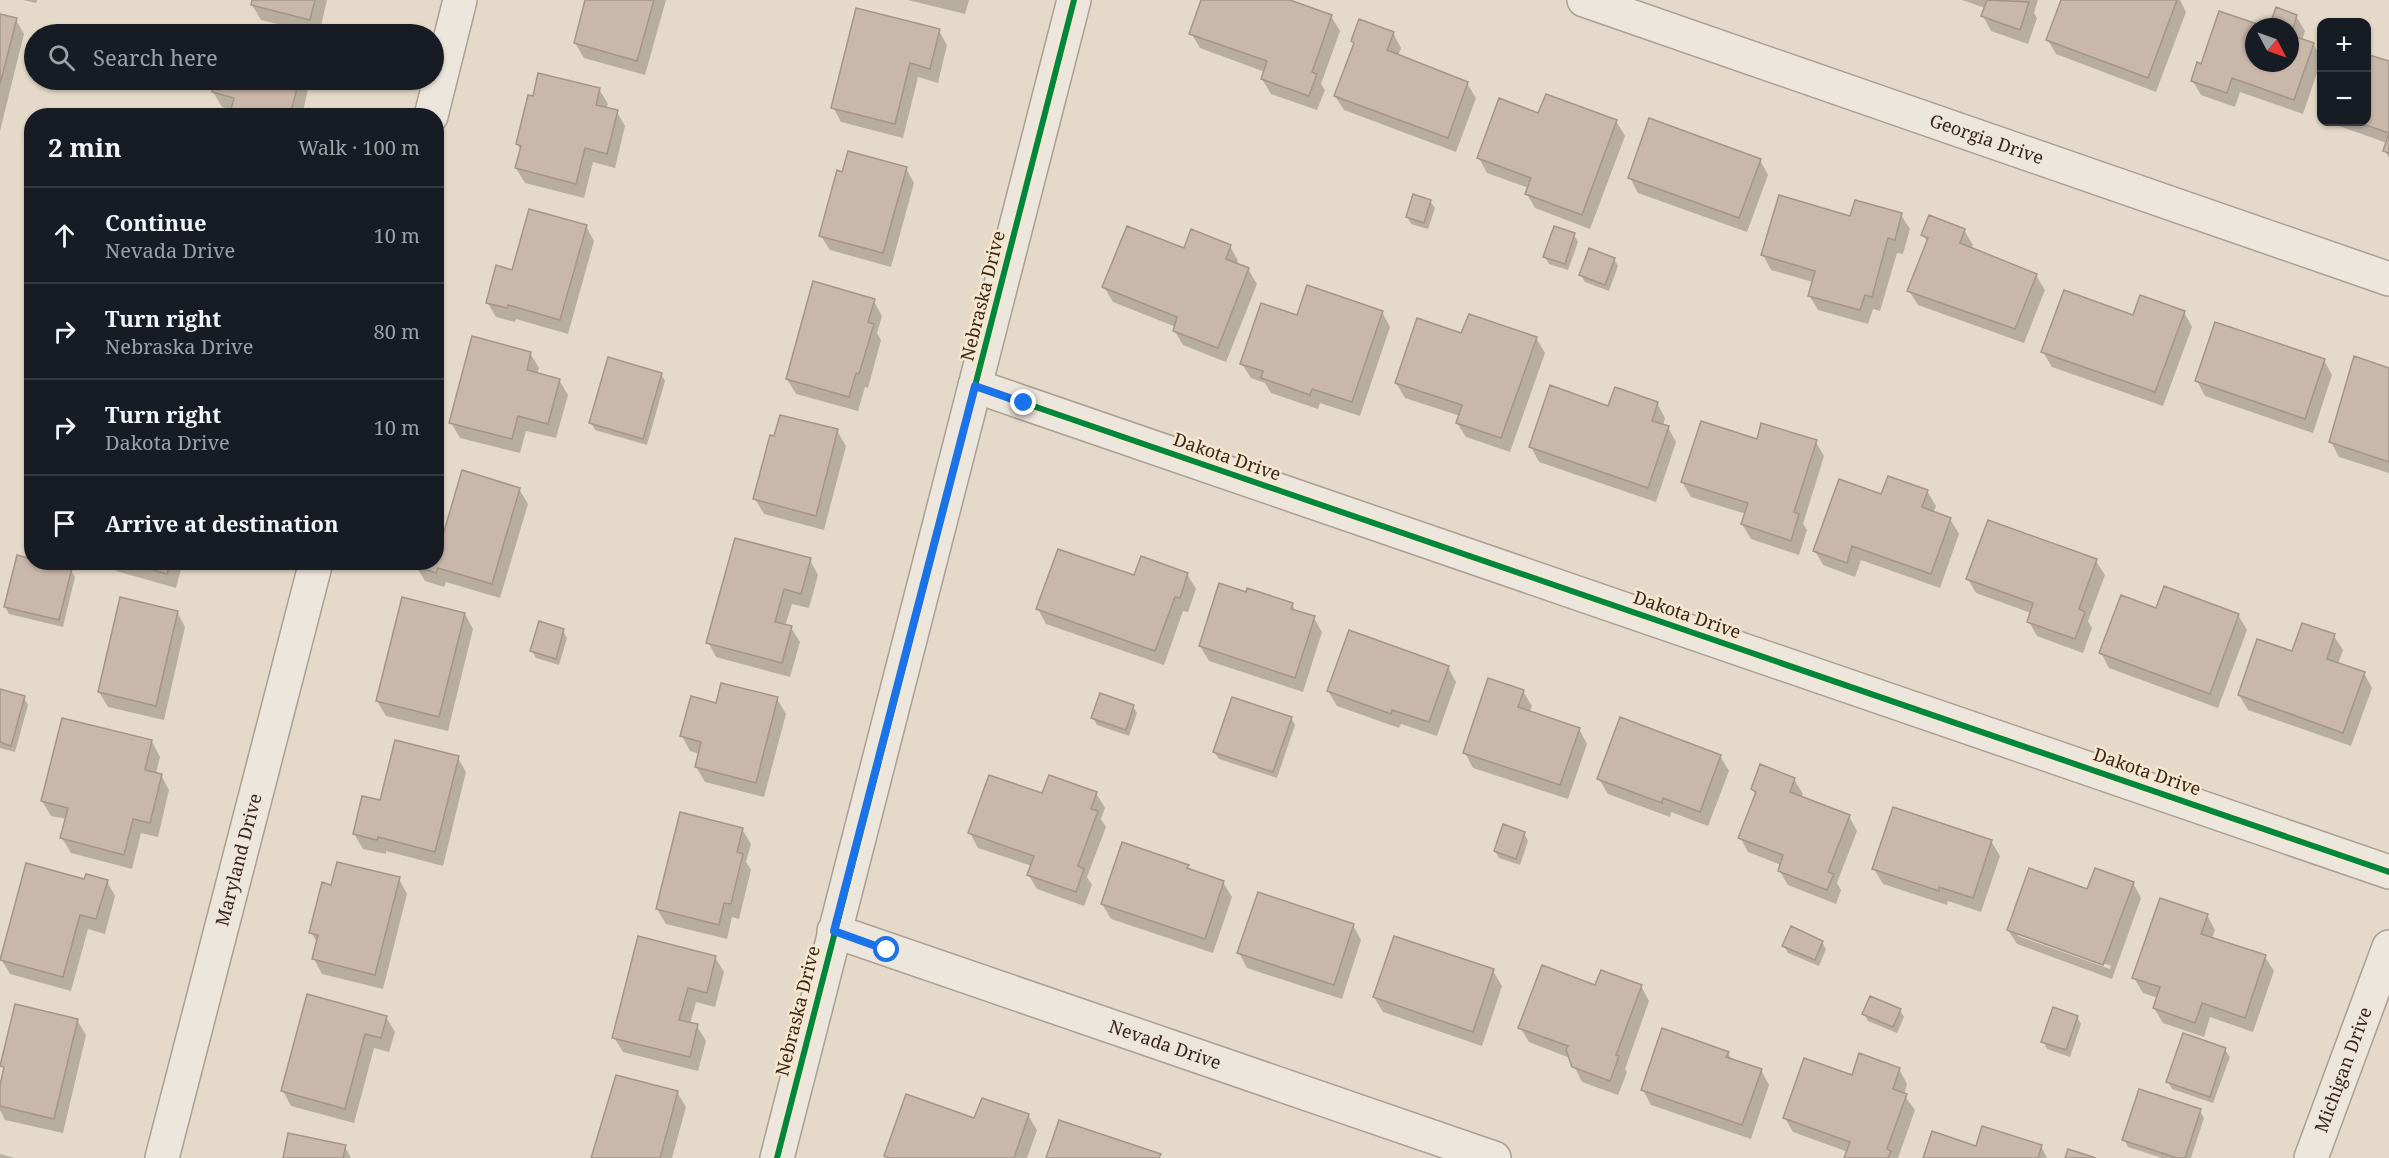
<!DOCTYPE html>
<meta charset="utf-8">
<style>
:root{--surface:#171b24;--page:#20242c;--text:#f1f3f6;--muted:#9ea1a6;--line:#363941}
body{margin:0;font-family:"Noto Serif",serif;background:var(--page);color:var(--text)}
.controls{position:absolute;right:18px;top:18px;display:grid;overflow:hidden;border-radius:12px;box-shadow:0 2px 4px #0004}
.controls button{width:54px;height:54px;display:grid;place-items:center;padding:0;border:0;border-bottom:2px solid var(--line);background:var(--surface);color:var(--text);font:30px sans-serif}
.compass{position:absolute;left:2245px;top:18px;width:54px;height:54px;border-radius:50%;background:var(--surface);box-shadow:0 2px 4px #0004;rotate:131deg}
.stop{position:absolute;width:18px;height:18px;margin:-14px;border:4px solid #1a73e8;border-radius:50%;background:#fff}
.stop.end{background:#1a73e8;border-color:#fff;box-shadow:0 2px 6px #0008}
.list{margin:0;padding:0;list-style:none}
h2{display:flex;justify-content:space-between;align-items:center;height:78px;margin:0;padding:0 24px;font-size:26px}
h2 small{font-size:20px;font-weight:400;color:var(--muted)}
.list li{display:grid;grid-template-columns:39px 1fr auto;gap:18px;align-items:center;box-sizing:border-box;height:96px;padding:0 24px;border-top:2px solid var(--line)}
.list b{display:block;font-size:22px;white-space:nowrap}
.list p{margin:0;font-size:20px;white-space:nowrap;color:var(--muted)}
.list em{font-size:20px;font-style:normal;color:var(--muted)}
.icon{flex:none;width:33px;height:33px;fill:none;stroke:currentColor;stroke-width:2;stroke-linecap:round;stroke-linejoin:round}
.map{position:relative;flex:none;width:2389px;height:1158px;overflow:hidden}
.search{position:absolute;background:var(--surface);box-shadow:0 2px 4px #0004;left:24px;top:24px;width:420px;height:66px;display:flex;align-items:center;gap:15px;box-sizing:border-box;padding:0 21px;border-radius:33px;color:var(--muted);font-size:22px}
.panel{position:absolute;background:var(--surface);box-shadow:0 2px 4px #0004;left:24px;top:108px;width:420px;height:462px;border-radius:24px}
.map>svg:first-child{display:block}
</style>
<div class="map">
<svg width="2389" height="1158" viewBox="0 0 2389 1158">
<rect width="100%" height="100%" fill="#e5dac9"/>
<!-- shadow -->
<path fill="#0003" fill-rule="evenodd" d="M23 0H37L36 3Z
M253 0H327L319 34 261 20 252 5Z
M587 0H666L645 75 584 58 575 43Z
M908 0H969L965 14Z
M1203 0H1286L1331 16 1340 31 1321 84 1325 90 1317 110 1271 94 1262 79 1265 72 1200 48 1191 33Z
M1962 0H2038L2034 13 2037 18 2028 44 1991 31 1983 16 1985 8Z
M2063 0H2180L2186 12 2156 92 2056 54 2048 40Z
M2220 13 2261 27H2254V63H2290V27H2271L2296 16 2305 31 2302 40 2313 44 2322 58 2303 114 2240 92 2235 107 2201 95 2192 80 2202 66Z
M0 16 16 20 24 34 0 131Z
M939 31 947 45 938 83 918 77 903 138 841 122 833 107Z
M1393 33 1401 48 1398 56 1467 83 1476 98 1456 152 1344 110 1335 96 1354 45 1352 41Z
M2389 63V158L2385 151 2387 143 2339 126 2336 122H2366Z
M217 80H310L302 116H231L232 110 222 107 213 92Z
M599 89 608 104 606 109 617 112 625 126 615 168 593 162 584 198 525 183 516 168 521 150 517 144Z
M1539 115 1616 121 1625 136 1590 229 1535 208 1527 194 1529 188 1487 173 1479 158Z
M1760 160 1768 175 1747 232 1638 193 1630 178Z
M906 168 914 183 891 267 830 250 821 236 843 173Z
M1430 201 1435 208 1428 229 1411 224 1407 216Z
M1901 215 1910 229 1903 254 1897 253 1880 311 1873 309 1868 324 1818 310 1809 295 1813 282 1771 270 1763 255 1851 218Z
M586 226 594 241 568 334 516 319 515 322 496 317 487 302 513 272Z
M1964 230 1973 245 1971 249 2036 275 2045 290 2024 343 1918 305 1909 291 1928 243 1923 235Z
M1574 235 1578 242 1568 270 1549 264 1545 257Z
M1230 246 1238 261 1237 265 1248 269 1257 284 1226 362 1183 345 1174 330 1176 327 1113 302 1104 287 1185 250Z
M1614 259 1618 266 1609 291 1585 282 1581 275Z
M874 301 882 316 877 333 881 340 868 388 865 387 858 411 796 394 787 379Z
M1382 312 1390 327 1360 416 1320 403 1318 409 1271 393 1265 383 1251 378 1242 364 1298 317Z
M2184 312 2192 327 2163 406 2052 367 2043 352 2134 317Z
M1462 335 1536 338 1545 353 1510 452 1466 437 1457 423 1460 416 1405 398 1396 383Z
M530 353 539 368 537 374 559 380 568 395 556 438 526 431 520 453 460 438 451 423Z
M2324 360 2332 375 2313 433 2205 396 2197 381Z
M2389 369V473L2339 457 2331 442Z
M661 374 665 381 647 445 595 430 591 423Z
M1657 403 1665 418 1663 426 1668 427 1676 442 1656 502 1539 462 1531 447 1609 407Z
M837 431 846 446 824 530 764 514 755 499Z
M1758 441 1816 442 1824 456 1803 524 1807 530 1799 555 1751 539 1742 524 1746 514 1691 497 1682 482Z
M519 489 528 504 500 598 446 582 444 587 425 581 416 566 436 562Z
M1927 491 1936 506 1933 513 1950 519 1959 534 1940 588 1861 560 1855 577 1823 565 1815 551 1882 496Z
M1989 521 2096 561 2105 575 2088 621 2092 628 2083 653 2037 636 2029 622 2031 613 1976 593 1968 579Z
M810 560 818 575 809 608 792 604 785 626 791 628 800 642 790 677 716 657 708 642Z
M32 562 71 570 75 577 63 627 9 614 5 607Z
M111 562H183L176 588 116 571Z
M1187 574 1196 589 1188 612 1183 611 1164 665 1046 624 1038 609 1135 577Z
M1292 604 1296 612 1314 618 1322 632 1303 692 1209 661 1200 646Z
M2157 610 2238 615 2247 630 2218 708 2109 668 2101 653Z
M177 612 185 627 164 720 108 707 99 692Z
M465 614 473 629 448 731 386 716 377 701Z
M563 631 567 638 559 665 536 658 532 651Z
M2334 636 2343 650 2338 664 2364 673 2372 688 2351 746 2248 710 2239 695 2293 653Z
M1448 667 1456 682 1437 736 1401 724 1399 728 1337 706 1328 691Z
M0 691 24 698 28 705 15 752 0 748Z
M1523 691 1532 706 1529 713 1579 729 1587 744 1568 799 1473 768 1465 753Z
M777 699 786 714 764 797 705 782 696 767 700 754 690 751 682 736 717 705Z
M1133 706 1137 713 1129 736 1097 725 1093 718Z
M1291 718 1295 725 1277 778 1219 759 1214 752Z
M152 742 160 757 156 773 161 775 169 790 158 837 141 833 132 869 71 853 62 838 67 819 51 816 42 801Z
M1720 756 1729 771 1708 826 1671 812 1670 817 1608 794 1599 779Z
M458 758 466 772 443 866 386 851V854L363 849 354 834 381 802Z
M1794 779 1803 794 1801 798 1849 816 1857 831 1837 883 1841 890 1836 904 1788 885 1779 870 1781 865 1748 852 1740 837 1756 795 1752 789Z
M1096 793 1105 808 1101 819 1106 827 1087 877 1092 885 1084 906 1037 889 1028 874 1032 866 978 848 970 833 1043 795Z
M742 829 751 844 746 862 751 870 739 919 732 917 727 939 666 924 657 909Z
M1524 833 1528 841 1520 865 1499 858 1495 851Z
M1991 841 2000 856 1981 912 1948 901 1947 905 1883 884 1874 869Z
M1188 867 1190 871 1223 882 1232 897 1213 953 1111 919 1102 904Z
M399 879 407 894 383 989 322 974 314 959 318 944 311 932 332 886Z
M85 881H107L115 896 105 934 88 929 71 991 10 974 1 959Z
M2133 883 2141 898 2112 979 2017 944 2008 930 2088 891ZM2018 932 2111 966 2110 969 2018 936Z
M2207 915 2215 930 2212 939 2265 957 2274 971 2253 1032 2210 1017 2204 1037 2163 1023 2154 1008 2158 998 2143 993 2134 978Z
M1353 925 1361 940 1342 999 1247 968 1239 953Z
M1822 942 1826 949 1819 966 1788 953 1784 946Z
M715 957 724 972 715 1007 696 1002 690 1024 697 1026 706 1041 698 1071 623 1052 614 1037Z
M1493 971 1502 986 1482 1046 1383 1012 1374 997Z
M1596 986H1641L1649 1001 1625 1069 1627 1072 1618 1095 1582 1082 1570 1058 1529 1042 1520 1027Z
M1900 1010 1904 1017 1897 1033 1868 1021 1864 1014Z
M386 1017 395 1032 389 1052 374 1048 354 1123 291 1106 283 1091Z
M2077 1017 2081 1024 2070 1057 2047 1049 2043 1041Z
M77 1020 86 1035 63 1133 5 1120 0 1110V1092L5 1072 2 1066Z
M2184 1035 2225 1050 2230 1057 2213 1103 2172 1089 2168 1082Z
M1728 1053 1732 1060 1761 1070 1769 1085 1751 1139 1651 1105 1643 1090Z
M1899 1069 1907 1084 1904 1095 1915 1110 1898 1158H1846L1848 1152 1793 1132 1785 1118 1853 1077Z
M677 1092 686 1107 672 1158H593Z
M2200 1111 2204 1118 2191 1158H2162L2128 1147 2124 1139Z
M1028 1115 1037 1130 1027 1158H887L885 1156 975 1119Z
M2041 1146 2047 1158H1925L1977 1148Z
M345 1147 351 1158H284Z
M0 1154 15 1158H0Z"/>
<!-- building -->
<path fill="#c9b7aa" stroke="#a59589" stroke-width="1.5" d="M252 0H315L310 20 251 5Z
M585 0H654L637 61 574 43Z
M1201 0H1290L1332 15 1312 72 1317 74 1309 96 1261 79 1267 61 1189 34Z
M1987 0 2029 2 2020 30 1981 16Z
M2061 0H2177L2148 78 2046 40Z
M2276 7 2297 15 2291 35 2314 43 2294 100 2232 78 2227 93 2191 81 2197 62 2201 64 2219 11 2266 27H2254V63H2290V27H2269Z
M856 8 940 29 930 69 910 63 895 124 831 108Z
M0 14 17 18 0 84Z
M1359 19 1394 32 1387 50 1468 82 1448 138 1334 96 1354 43 1351 41Z
M2366 54 2389 61V153L2383 151 2389 133 2357 122H2366Z
M538 73 600 88 596 105 618 110 607 154 585 148 576 184 515 168 521 146 516 144 528 95 533 96Z
M215 80H299L291 112 303 116H229L234 98 212 92Z
M1546 94 1617 120 1582 215 1525 194 1531 178 1477 158 1499 98 1538 113Z
M1649 118 1761 159 1739 218 1628 178Z
M848 151 907 167 883 253 819 236 837 170 842 172Z
M1413 194 1431 200 1424 223 1406 217Z
M1779 195 1850 216 1855 200 1902 213 1895 240 1888 238 1872 297 1865 295 1860 310 1808 296 1815 271 1761 255Z
M529 209 587 225 560 320 508 305 507 308 486 303 496 265 512 270Z
M1929 215 1965 229 1960 243 2037 274 2015 329 1907 291 1928 238 1921 235Z
M1127 226 1184 248 1191 229 1231 245 1226 259 1249 268 1218 348 1173 331 1177 317 1102 287Z
M1554 226 1575 233 1565 264 1543 257Z
M1589 248 1615 258 1605 285 1579 275Z
M813 281 875 299 868 322 874 324 859 374 856 373 849 397 786 379Z
M1307 285 1383 311 1352 402 1312 389 1310 395 1261 378 1263 371 1240 364 1261 303 1297 315Z
M2064 290 2133 315 2140 295 2185 311 2155 392 2041 352Z
M1469 314 1537 337 1501 438 1456 423 1462 405 1395 383 1417 318 1461 333Z
M2215 322 2325 359 2305 419 2195 381Z
M472 336 531 352 527 370 560 379 548 424 518 416 512 439 449 423Z
M2354 356 2389 368V462L2329 442Z
M608 357 662 373 643 439 589 423Z
M1550 385 1608 406 1615 387 1658 402 1652 421 1669 426 1648 488 1529 447Z
M780 415 838 429 816 516 753 499 770 435 774 436Z
M1701 421 1757 439 1761 423 1817 440 1794 512 1799 514 1791 541 1741 524 1748 503 1681 482Z
M462 470 520 488 492 584 438 568 436 573 415 566 416 562H436V533L443 535Z
M1888 476 1928 490 1922 507 1951 518 1931 574 1852 546 1847 563 1813 551 1839 479 1881 494Z
M1988 520 2097 559 2079 609 2085 612 2075 639 2027 622 2033 603 1966 579Z
M735 538 811 558 801 594 784 589 775 622 792 626 782 663 706 643Z
M1058 549 1134 575 1141 556 1188 573 1180 598 1175 597 1155 651 1036 609Z
M17 555 32 559V562H48L72 568 59 620 4 607Z
M126 562H171L167 574Z
M1219 583 1246 592 1247 588 1293 603 1291 609 1315 616 1295 678 1199 646Z
M2164 586 2239 614 2210 694 2099 653 2121 595 2156 608Z
M120 597 178 611 156 706 98 692Z
M402 597 465 613 439 717 376 701Z
M539 621 564 629 556 659 530 651Z
M2302 623 2335 634 2327 659 2365 672 2343 733 2238 695 2257 639 2292 651Z
M1349 630 1449 666 1429 722 1392 710 1391 714 1327 691Z
M1488 678 1524 690 1518 707 1580 728 1560 785 1463 753Z
M721 683 778 697 756 783 695 767 701 742 680 736 691 696 716 703Z
M0 689 25 696 11 746 0 742Z
M1100 693 1134 705 1126 730 1091 718Z
M1232 697 1292 717 1273 772 1213 752Z
M1620 717 1721 755 1700 812 1663 798 1662 803 1597 779Z
M62 718 152 740 145 770 162 774 150 823 133 819 124 855 60 838 68 808 41 801Z
M395 740 459 756 435 852 378 837 377 840 353 834 362 796 380 800Z
M1760 764 1795 778 1790 792 1850 815 1828 872 1834 874 1827 890 1778 871 1783 855 1738 838 1756 792 1751 789Z
M989 775 1042 793 1049 775 1097 792 1091 809 1098 811 1078 866 1084 869 1076 892 1027 875 1034 856 968 833Z
M1893 807 1992 840 1973 898 1939 887V891L1872 869Z
M680 812 743 828 737 852 743 854 731 904 724 903 719 925 656 909Z
M1503 824 1525 832 1516 859 1494 851Z
M1122 842 1189 865 1187 868 1224 881 1205 939 1101 904Z
M337 862 400 877 375 975 312 959 318 935 309 933 322 882 331 885Z
M26 863 84 879 86 874 108 880 96 919 80 915 63 977 0 960Z
M2029 868 2087 889 2095 868 2134 882 2103 965 2007 930Z
M1258 892 1354 924 1334 985 1237 953Z
M2160 898 2208 914 2201 934 2266 955 2245 1018 2202 1003 2195 1023 2153 1008 2160 987 2132 978Z
M1791 926 1823 941 1815 960 1782 946Z
M638 936 716 956 707 993 688 988 679 1020 698 1024 690 1057 612 1038Z
M1394 936 1494 969 1473 1032 1373 997Z
M1542 965 1595 985 1601 970 1642 985 1616 1055 1619 1056 1610 1081 1572 1067 1566 1050 1568 1046 1518 1028Z
M307 994 387 1016 381 1038 365 1034 345 1109 281 1091Z
M1870 996 1901 1009 1893 1027 1862 1014Z
M15 1004 78 1019 54 1119 0 1106V1085L4 1067 0 1066Z
M2053 1007 2078 1016 2066 1050 2041 1042Z
M1662 1028 1729 1052 1726 1057 1762 1069 1742 1125 1641 1090Z
M2183 1033 2226 1048 2210 1097 2166 1082Z
M1859 1053 1900 1068 1893 1089 1907 1094 1887 1149 1891 1151 1888 1158H1844L1850 1142 1783 1118 1804 1058 1852 1075Z
M616 1075 678 1091 660 1158H591Z
M2139 1089 2201 1109 2185 1158H2177L2122 1140Z
M906 1094 974 1118 982 1098 1029 1114 1014 1158H889L884 1156Z
M1059 1120 1161 1154 1159 1158H1046Z
M1982 1126 2042 1145 2038 1158H1923L1932 1131 1976 1146Z
M288 1133 346 1145 343 1158H283Z
M2068 1149 2096 1158H2065Z"/>
<g fill="none" stroke-linecap="round" stroke-linejoin="round">
<!-- minor casing -->
<g stroke="#aa9f93" stroke-width="36">
<g id="minor">
<path id="s1" d="M1584 0 2389 279"/>
<path d="M431 116 460 0"/>
<path d="M975 386 2389 872"/>
<path id="s2" d="M834 931 1494 1158"/>
<path id="s3" d="M162 1158 316 562"/>
<path d="M777 1158 1074 0"/>
<path id="s4" d="M2311 1158 2389 947"/>
</g>
</g>
<!-- minor -->
<use href="#minor" stroke="#ede6dc" stroke-width="33"/>
<!-- cycleway casing -->
<g stroke="#f7e7ce" stroke-width="10">
<path id="cycleway" d="M975 386 2389 872
M777 1158 1074 0"/>
</g>
<!-- cycleway -->
<use href="#cycleway" stroke="#00873e" stroke-width="6"/>
</g>
<g fill="none" stroke-linecap="round" stroke-linejoin="round">
<!-- route -->
<path stroke="#1a73e8" stroke-width="8" d="M887 950 834 931 975 386 1024 403"/>
</g>
<g text-anchor="middle" stroke-width="5" stroke-linejoin="round" paint-order="stroke">
<!-- street labels -->
<g font-size="18" fill="#38261b" stroke="#f7e7ce">
<text dy="6" stroke="none"><textPath href="#s1" startOffset="426">Georgia Drive</textPath></text>
<text transform="translate(983 296) rotate(-76)" y="6">Nebraska Drive</text>
<text transform="translate(1227 457) rotate(19)" y="6">Dakota Drive</text>
<text transform="translate(1687 615) rotate(19)" y="6">Dakota Drive</text>
<text transform="translate(2147 772) rotate(19)" y="6">Dakota Drive</text>
<text dy="6" stroke="none"><textPath href="#s3" startOffset="308">Maryland Drive</textPath></text>
<text transform="translate(798 1011) rotate(-76)" y="6">Nebraska Drive</text>
<text dy="6" stroke="none"><textPath href="#s2" startOffset="350">Nevada Drive</textPath></text>
<text dy="6" stroke="none"><textPath href="#s4" startOffset="94">Michigan Drive</textPath></text>
</g>
</g>
</svg>
<div class="controls">
<button>+</button>
<button>−</button>
</div>
<svg class="compass" viewBox="-18 -18 36 36"><path d="M0-13l5 13h-10z" fill="#e53935"/><path d="M0 13l5-13h-10z" fill="#9ea1a6"/></svg>
<div class="stop" style="left:887px;top:950px"></div>
<div class="stop end" style="left:1024px;top:403px"></div>
<div class="search"><svg class="icon" aria-label="search" viewBox="0 0 24 24"><circle cx="10" cy="10" r="6"/><path d="M15 15l6 6"/></svg>Search here</div>
<section class="panel">
<h2>2 min<small>Walk · 100 m</small></h2>
<ul class="list">
<li><svg class="icon" aria-label="ahead" viewBox="0 0 24 24"><path d="M12 20V5M6 11l6-6 6 6"/></svg><div><b>Continue</b><p>Nevada Drive</p></div><em>10 m</em></li>
<li><svg class="icon" aria-label="right" viewBox="0 0 24 24"><path d="M7 20v-9h11M14 6l5 5-5 5"/></svg><div><b>Turn right</b><p>Nebraska Drive</p></div><em>80 m</em></li>
<li><svg class="icon" aria-label="right" viewBox="0 0 24 24"><path d="M7 20v-9h11M14 6l5 5-5 5"/></svg><div><b>Turn right</b><p>Dakota Drive</p></div><em>10 m</em></li>
<li><svg class="icon" aria-label="arrive" viewBox="0 0 24 24"><path d="M6 21V4h12l-3 4 3 4H6"/></svg><div><b>Arrive at destination</b></div></li>
</ul>
</section>
</div>
